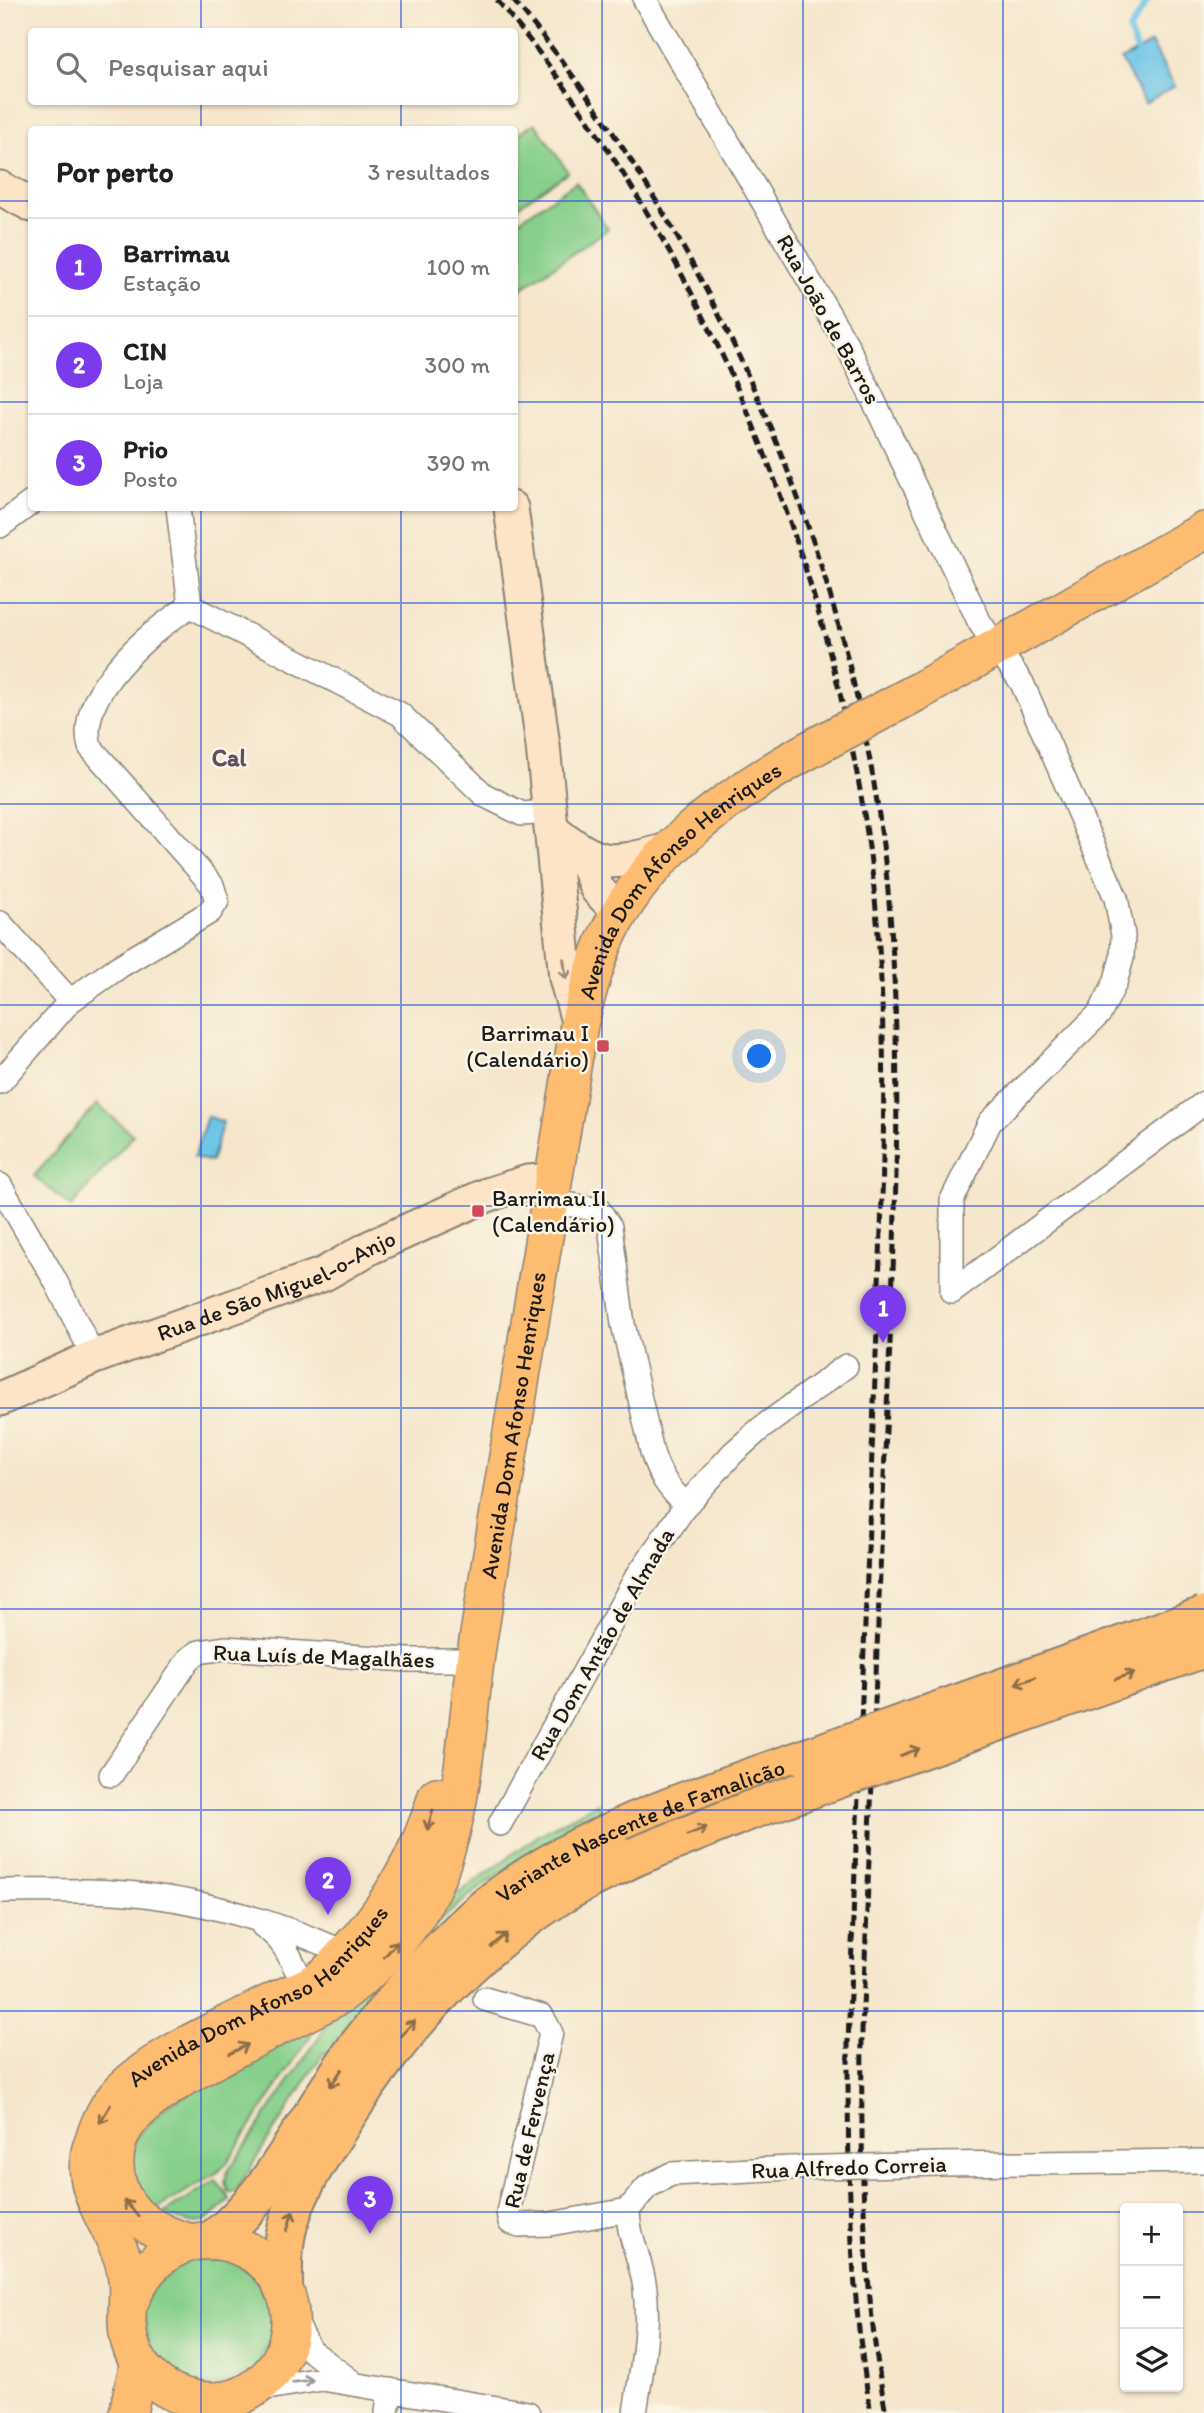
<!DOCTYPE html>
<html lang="pt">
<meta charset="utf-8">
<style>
:root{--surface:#fff;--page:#f2f2f2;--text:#202124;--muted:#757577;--line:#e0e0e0;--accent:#7c3aed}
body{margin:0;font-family:Itim,sans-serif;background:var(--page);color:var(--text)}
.controls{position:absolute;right:21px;bottom:21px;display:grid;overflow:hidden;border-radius:7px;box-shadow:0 2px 5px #0004}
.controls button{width:63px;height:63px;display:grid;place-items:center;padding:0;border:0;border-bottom:2px solid var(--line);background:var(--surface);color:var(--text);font:35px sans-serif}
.you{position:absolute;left:760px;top:1057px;width:24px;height:24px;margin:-18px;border:5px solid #fff;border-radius:50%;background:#1a73e8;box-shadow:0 0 0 10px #1a73e833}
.badge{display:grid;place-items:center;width:46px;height:46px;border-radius:50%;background:var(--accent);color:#fff;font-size:23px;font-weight:700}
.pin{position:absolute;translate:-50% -58px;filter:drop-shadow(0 2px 4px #0008)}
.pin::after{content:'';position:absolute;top:37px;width:24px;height:21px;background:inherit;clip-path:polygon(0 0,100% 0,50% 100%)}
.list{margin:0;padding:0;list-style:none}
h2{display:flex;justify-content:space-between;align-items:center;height:91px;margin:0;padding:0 28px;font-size:30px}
h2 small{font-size:23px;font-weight:400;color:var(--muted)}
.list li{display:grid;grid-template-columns:46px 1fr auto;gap:21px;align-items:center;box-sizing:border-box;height:98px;padding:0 28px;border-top:2px solid var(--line)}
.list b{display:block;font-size:26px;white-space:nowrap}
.list p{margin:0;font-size:23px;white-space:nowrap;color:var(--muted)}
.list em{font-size:23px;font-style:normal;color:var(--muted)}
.icon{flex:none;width:38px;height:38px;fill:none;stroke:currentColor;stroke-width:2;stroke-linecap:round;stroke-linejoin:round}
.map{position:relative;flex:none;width:1204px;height:2413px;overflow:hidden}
.search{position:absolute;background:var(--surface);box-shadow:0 2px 5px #0004;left:28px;top:28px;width:490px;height:77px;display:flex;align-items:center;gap:18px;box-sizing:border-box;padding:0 24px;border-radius:7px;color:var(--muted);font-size:26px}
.panel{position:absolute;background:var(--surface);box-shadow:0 2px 5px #0004;left:28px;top:126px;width:490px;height:385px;border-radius:7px}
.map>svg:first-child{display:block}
</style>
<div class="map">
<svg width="1204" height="2413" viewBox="0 0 1204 2413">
<rect width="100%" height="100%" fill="#fcf5e5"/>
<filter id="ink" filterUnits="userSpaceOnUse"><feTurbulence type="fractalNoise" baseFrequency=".0143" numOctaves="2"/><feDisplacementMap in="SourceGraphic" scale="14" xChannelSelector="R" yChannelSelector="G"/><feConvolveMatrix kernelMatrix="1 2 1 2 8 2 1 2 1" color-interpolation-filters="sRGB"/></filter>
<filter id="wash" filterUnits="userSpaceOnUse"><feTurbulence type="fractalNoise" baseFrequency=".00686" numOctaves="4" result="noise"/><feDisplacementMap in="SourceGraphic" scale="28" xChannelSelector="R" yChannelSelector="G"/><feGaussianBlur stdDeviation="1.57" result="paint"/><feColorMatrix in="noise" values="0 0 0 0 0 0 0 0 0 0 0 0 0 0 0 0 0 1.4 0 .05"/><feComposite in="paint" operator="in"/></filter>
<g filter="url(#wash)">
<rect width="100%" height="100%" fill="#f5e6cc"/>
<!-- green -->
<path fill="#87cf8b" stroke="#527654" stroke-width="2" d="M535 123 568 172 515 208V136Z
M576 182 608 229 515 293V223Z
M97 1104 133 1135 71 1207 34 1176Z
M597 1803 603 1817C572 1834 538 1849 509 1868 435 1915 377 1982 328 2054L324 2052 235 2192H228L225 2181 227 2173 327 2025 445 1887 459 1893 539 1835Z
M318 2024 226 2164 218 2172 152 2212 128 2178 134 2139 169 2104Z
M216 2180 230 2200C206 2224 196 2231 164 2213Z
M230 2257 266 2285 275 2330 256 2369 218 2387 177 2380 149 2350 143 2309 150 2289 184 2259Z"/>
<!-- water -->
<path fill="#6ac4e7" stroke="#437082" stroke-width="2" d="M1151 43 1175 86 1145 103 1121 60Z
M207 1116 223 1122 211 1162 194 1157Z"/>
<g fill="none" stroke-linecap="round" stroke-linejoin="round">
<!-- stream -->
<path stroke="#6ac4e7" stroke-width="6" d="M1137 51 1129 31 1148 0"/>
</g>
</g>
<g filter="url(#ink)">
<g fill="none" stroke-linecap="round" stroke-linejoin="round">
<!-- street casing -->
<g stroke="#888174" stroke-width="26">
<path id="street" d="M645 0 847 345 980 623 1022 683 1116 898 1123 935 1122 958 1115 983 1100 1013 990 1122 952 1200V1292
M178 508 190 606 400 714 484 795 522 814 549 812
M0 526 32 502
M0 923 70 1001
M0 1082 70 1001 120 966 210 912 217 901 212 885 90 747C75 693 150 632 190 606
M0 1185 55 1280 94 1357
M551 1201 599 1210 610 1227 623 1324 652 1452C659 1475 668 1488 686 1505
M952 1292 1204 1103
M111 1775 189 1659 199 1652 225 1648 409 1660H475
M500 1824 636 1578 686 1505 733 1453 760 1429 846 1366
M0 1891C48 1891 97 1889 145 1895 214 1903 283 1925 346 1953
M263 1926C287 1942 292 1963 305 1987
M485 1999 542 2016 551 2033 508 2212 510 2222 519 2225 550 2224 628 2210 647 2187 671 2174 791 2168
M938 2164 1204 2161
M628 2210C628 2238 642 2261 645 2289 650 2330 641 2372 635 2413
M290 2311 310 2350 351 2381
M255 2390 322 2379 528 2413
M387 2413 390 2390"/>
</g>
<!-- secondary casing -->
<g stroke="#888174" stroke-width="37">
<g id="secondary">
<path d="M0 188 32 205"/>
<path d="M511 508 543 746 566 978 579 1025"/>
<path d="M551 828C602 870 610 865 672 849"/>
<path d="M582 853 597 889 620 913"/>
<path id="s1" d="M0 1399 94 1357 324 1274 371 1247 487 1195 528 1182 554 1180"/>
</g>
</g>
<!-- primary casing -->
<g stroke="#888174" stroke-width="40">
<g id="primary">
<path d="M921 690 1204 531"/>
<path id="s2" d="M188 2242C158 2233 127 2218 118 2185 113 2166 114 2145 124 2128 153 2081 288 2024 340 1995 378 1966 412 1931 432 1887 468 1808 465 1719 479 1634 513 1431 544 1228 579 1025 586 997 593 970 604 943 642 856 726 797 805 752"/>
<path id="s3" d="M130 2301C175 2187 324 2252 283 2354 274 2376 249 2397 225 2400 177 2407 128 2375 127 2322 127 2301 130 2284 124 2263 113 2224 77 2189 92 2145 98 2128 103 2112 115 2098 146 2059 227 2025 272 2002 288 1994 306 1989 320 1979 330 1973 337 1962 345 1954 389 1908 419 1857 437 1796"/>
<path d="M128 2413 139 2362"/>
</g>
</g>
<!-- highway casing -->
<g stroke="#888174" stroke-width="42">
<g id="highway">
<path id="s4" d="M213 2240C275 2193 311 2108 358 2046 395 1998 434 1953 479 1913 566 1837 700 1796 807 1758"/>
<path d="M283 2288C283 2267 282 2245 288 2225 297 2191 318 2160 337 2130 395 2037 461 1960 554 1899 579 1883 607 1871 634 1857"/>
</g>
</g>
<!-- street -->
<use href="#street" stroke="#fff" stroke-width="23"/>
<!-- secondary -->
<use href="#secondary" stroke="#fee4c6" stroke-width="33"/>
<!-- primary -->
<use href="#primary" stroke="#fdbc70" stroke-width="37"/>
<!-- highway -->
<use href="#highway" stroke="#fdbc70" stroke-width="38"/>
<!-- rail -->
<path stroke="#1c1c1c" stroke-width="5" stroke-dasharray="10 5" stroke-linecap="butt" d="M497 0C685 225 808 501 860 790 895 984 883 1183 875 1378 866 1600 857 1821 848 2043 848 2166 849 2291 871 2413
M513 0C718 243 859 575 888 891 906 1086 892 1282 884 1477 876 1662 870 1847 862 2031 861 2159 862 2287 886 2413"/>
<!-- street-bridge casing -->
<g stroke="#888174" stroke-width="26" stroke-linecap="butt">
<path id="street-bridge" d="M791 2168 938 2164"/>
</g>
<!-- primary-bridge casing -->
<g stroke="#888174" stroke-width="40" stroke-linecap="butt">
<path id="primary-bridge" d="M805 752 921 690"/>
</g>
<!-- highway-bridge casing -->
<g stroke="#888174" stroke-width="42" stroke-linecap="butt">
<path id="highway-bridge" d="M807 1758 1204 1616
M634 1857 748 1811 1204 1648"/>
</g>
<!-- street-bridge -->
<use href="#street-bridge" stroke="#fff" stroke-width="23"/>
<!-- primary-bridge -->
<use href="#primary-bridge" stroke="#fdbc70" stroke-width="37"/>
<!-- highway-bridge -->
<use href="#highway-bridge" stroke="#fdbc70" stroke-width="38"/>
</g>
<!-- one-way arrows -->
<defs><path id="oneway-shaft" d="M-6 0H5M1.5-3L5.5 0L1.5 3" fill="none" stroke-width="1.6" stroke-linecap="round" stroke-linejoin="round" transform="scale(1.75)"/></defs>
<use stroke="#988a7a" href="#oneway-shaft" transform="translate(565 969) rotate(82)"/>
<g stroke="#8c6c46">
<use href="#oneway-shaft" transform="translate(1125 1676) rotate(-19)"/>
<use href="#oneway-shaft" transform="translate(1025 1681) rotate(160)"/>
<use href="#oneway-shaft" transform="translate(910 1752) rotate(-20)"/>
<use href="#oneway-shaft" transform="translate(430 1820) rotate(106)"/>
<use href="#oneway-shaft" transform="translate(697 1831) rotate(-22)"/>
<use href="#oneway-shaft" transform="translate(499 1940) rotate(-40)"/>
<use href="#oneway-shaft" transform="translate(391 1949) rotate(-50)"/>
<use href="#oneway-shaft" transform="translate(408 2028) rotate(-47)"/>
<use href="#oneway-shaft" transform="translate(239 2049) rotate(-27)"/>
<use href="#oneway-shaft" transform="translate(336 2078) rotate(124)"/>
<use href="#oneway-shaft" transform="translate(105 2114) rotate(121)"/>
<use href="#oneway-shaft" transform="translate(131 2208) rotate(-132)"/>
<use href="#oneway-shaft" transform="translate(290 2221) rotate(-73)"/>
</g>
<use stroke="#999" href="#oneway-shaft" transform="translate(303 2381) rotate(-8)"/>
</g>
<!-- grid -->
<path fill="none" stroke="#1d4ed8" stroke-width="2" stroke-opacity="0.55" d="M201 0V32M401 0V32M602 0V2413M803 0V2413M1003 0V2413M201 102V130M401 102V130M0 201H32M514 201H1204M0 402H32M514 402H1204M201 508V2413M401 508V2413M0 603H1204M0 804H1204M0 1005H1204M0 1206H1204M0 1408H1204M0 1609H1204M0 1810H1204M0 2011H1204M0 2212H1125M1178 2212H1204"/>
<!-- markers -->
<g fill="#d1495b" stroke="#fcf5e5" stroke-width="2.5">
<rect x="596" y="1039" width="14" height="14" rx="3.5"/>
<rect x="471" y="1204" width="14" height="14" rx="3.5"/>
</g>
<g text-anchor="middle" stroke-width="5" stroke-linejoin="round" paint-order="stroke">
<!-- street labels -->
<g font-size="23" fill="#1c1c1c" stroke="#fcf5e5">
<text transform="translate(829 319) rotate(61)" y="8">Rua João de Barros</text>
<text dy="8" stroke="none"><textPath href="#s2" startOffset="1610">Avenida Dom Afonso Henriques</textPath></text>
<text dy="8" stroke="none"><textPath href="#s1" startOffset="299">Rua de São Miguel-o-Anjo</textPath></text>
<text dy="8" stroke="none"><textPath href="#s2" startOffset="1022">Avenida Dom Afonso Henriques</textPath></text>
<text transform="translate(602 1644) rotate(-60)" y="8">Rua Dom Antão de Almada</text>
<text transform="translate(324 1656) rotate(2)" y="8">Rua Luís de Magalhães</text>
<text dy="8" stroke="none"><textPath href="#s4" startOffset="606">Variante Nascente de Famalicão</textPath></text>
<text dy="8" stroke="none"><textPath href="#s3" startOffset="901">Avenida Dom Afonso Henriques</textPath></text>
<text transform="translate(529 2130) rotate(-77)" y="8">Rua de Fervença</text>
<text transform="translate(849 2167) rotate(-2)" y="8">Rua Alfredo Correia</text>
</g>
<!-- poi labels -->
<g font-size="23" fill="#1c1c1c" stroke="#fcf5e5" text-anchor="end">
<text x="589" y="1041">Barrimau I<tspan x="589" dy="26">(Calendário)</tspan></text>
<text x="492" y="1206" text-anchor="start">Barrimau II<tspan x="492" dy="26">(Calendário)</tspan></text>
</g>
<!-- neighbourhood labels -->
<g font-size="24" font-weight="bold" fill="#5e5060" stroke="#fcf5e5">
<text x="229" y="766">Cal</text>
</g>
</g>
</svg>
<div class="controls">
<button>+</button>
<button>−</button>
<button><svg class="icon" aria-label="layers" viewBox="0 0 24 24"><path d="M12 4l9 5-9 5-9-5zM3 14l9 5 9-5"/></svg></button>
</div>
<div class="you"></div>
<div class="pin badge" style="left:883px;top:1343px">1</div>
<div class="pin badge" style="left:328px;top:1915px">2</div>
<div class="pin badge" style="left:370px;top:2234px">3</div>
<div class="search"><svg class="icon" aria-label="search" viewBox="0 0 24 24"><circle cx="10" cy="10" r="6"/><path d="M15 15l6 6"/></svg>Pesquisar aqui</div>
<section class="panel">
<h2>Por perto<small>3 resultados</small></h2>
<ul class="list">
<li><span class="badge">1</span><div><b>Barrimau</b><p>Estação</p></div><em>100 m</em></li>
<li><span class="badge">2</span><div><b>CIN</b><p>Loja</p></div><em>300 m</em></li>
<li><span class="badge">3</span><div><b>Prio</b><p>Posto</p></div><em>390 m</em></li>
</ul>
</section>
</div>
